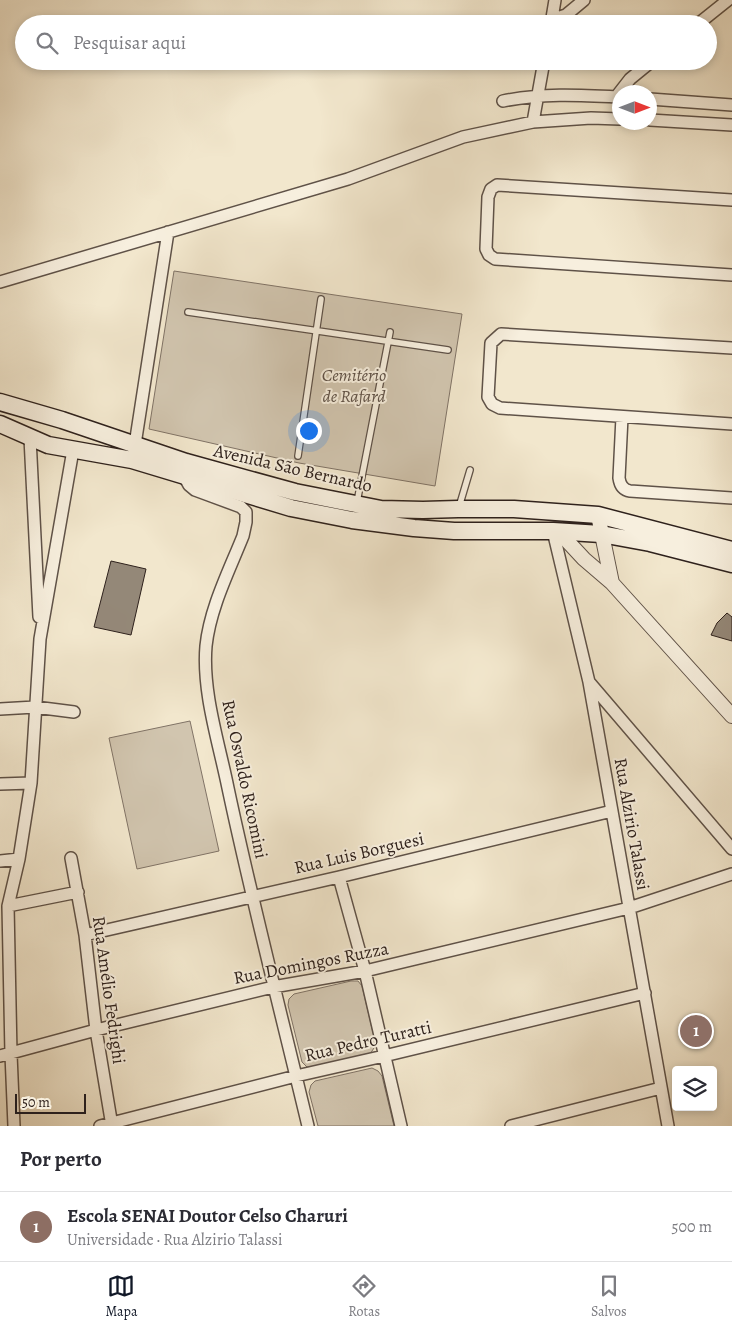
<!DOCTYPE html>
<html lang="pt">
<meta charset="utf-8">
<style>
:root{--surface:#fff;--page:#f7f7f7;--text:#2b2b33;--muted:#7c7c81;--line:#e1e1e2;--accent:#111827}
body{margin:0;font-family:Alegreya,serif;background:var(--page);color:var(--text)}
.controls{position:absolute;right:15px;bottom:15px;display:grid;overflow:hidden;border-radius:5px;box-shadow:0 2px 8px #0003}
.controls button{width:45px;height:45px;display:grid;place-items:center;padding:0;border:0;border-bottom:1px solid var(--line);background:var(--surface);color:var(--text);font:25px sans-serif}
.compass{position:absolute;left:612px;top:85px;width:45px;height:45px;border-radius:50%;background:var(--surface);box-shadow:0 2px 8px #0003;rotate:90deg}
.scale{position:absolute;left:15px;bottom:12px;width:71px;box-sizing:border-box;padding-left:5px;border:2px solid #2e211c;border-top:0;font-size:14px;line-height:18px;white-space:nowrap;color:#2e211c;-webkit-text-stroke:4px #f7efde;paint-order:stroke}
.you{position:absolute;left:308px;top:430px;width:18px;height:18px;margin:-12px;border:4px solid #fff;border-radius:50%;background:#1a73e8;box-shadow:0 0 0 8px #1a73e833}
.badge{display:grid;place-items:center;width:32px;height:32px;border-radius:50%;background:var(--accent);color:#fff;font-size:16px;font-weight:700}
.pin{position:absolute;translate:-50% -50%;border:2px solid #fff;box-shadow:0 1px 5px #0006}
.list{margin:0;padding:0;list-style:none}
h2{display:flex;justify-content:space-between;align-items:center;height:65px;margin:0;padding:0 20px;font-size:21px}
h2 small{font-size:16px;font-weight:400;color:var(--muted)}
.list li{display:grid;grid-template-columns:32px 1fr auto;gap:15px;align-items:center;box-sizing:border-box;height:70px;padding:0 20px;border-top:1px solid var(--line)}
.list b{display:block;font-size:19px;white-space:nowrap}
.list p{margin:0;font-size:16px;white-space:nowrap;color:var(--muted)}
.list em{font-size:16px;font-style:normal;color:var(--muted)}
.icon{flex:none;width:28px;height:28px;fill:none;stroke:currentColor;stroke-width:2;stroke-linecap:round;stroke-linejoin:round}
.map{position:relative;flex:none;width:732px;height:1126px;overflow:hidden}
.search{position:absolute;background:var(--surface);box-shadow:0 2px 8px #0003;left:15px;right:15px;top:15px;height:55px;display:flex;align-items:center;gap:12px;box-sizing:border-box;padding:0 18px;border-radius:28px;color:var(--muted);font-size:19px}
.sheet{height:135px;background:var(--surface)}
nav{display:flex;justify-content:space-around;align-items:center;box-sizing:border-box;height:70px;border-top:1px solid var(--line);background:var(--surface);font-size:14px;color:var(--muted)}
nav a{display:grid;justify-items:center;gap:2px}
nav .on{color:var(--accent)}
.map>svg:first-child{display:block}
</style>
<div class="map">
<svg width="732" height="1126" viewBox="0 0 732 1126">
<rect width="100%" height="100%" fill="#f2e7cd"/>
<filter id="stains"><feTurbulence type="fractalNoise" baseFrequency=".004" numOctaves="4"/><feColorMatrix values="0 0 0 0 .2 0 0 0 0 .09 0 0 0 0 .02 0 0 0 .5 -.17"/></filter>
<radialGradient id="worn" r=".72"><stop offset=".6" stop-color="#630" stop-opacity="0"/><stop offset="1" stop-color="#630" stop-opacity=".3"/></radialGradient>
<!-- green -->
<path fill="#d1c5af" stroke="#807366" d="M174 271 462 314 435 486 299 463 149 429Z
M190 721 219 851 137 869 109 738Z
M351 981H358L362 986 375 1041 374 1048 370 1054 315 1068 307 1067 302 1062 288 1005 289 999 294 994Z
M372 1068 378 1071 382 1076 394 1126H318L309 1092 311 1085 315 1081Z"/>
<!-- building -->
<path fill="#948878" stroke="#2e211c" d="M111 561 146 569 131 635 94 627Z
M727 613 732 617V641L711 635 717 623Z"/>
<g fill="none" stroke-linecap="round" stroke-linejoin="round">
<!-- service casing -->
<g stroke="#5f5248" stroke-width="8">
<path id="service" d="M188 312 448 350
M298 456 321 299
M357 502 390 332
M459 507 470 470"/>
</g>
<!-- minor casing -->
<g stroke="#5f5248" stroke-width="14">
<path id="minor" d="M551 20 566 15 584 0
M551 24 555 0
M698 24 728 0
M616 97 630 79 652 61
M650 99 732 105
M503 101C542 93 579 95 620 97
M650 120 732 125
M533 122 544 61
M732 200 497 185 491 189 488 197 486 249 489 255 495 259 732 275
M0 282 348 179 463 137 533 122 591 118 620 119
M732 348 501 334 491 343 488 397 492 404 500 408 732 424
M622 417 619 478C620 485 623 490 630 491L732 498
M30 438 39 617
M134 451 168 232
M184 476 189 485 195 490 241 507 246 512V522L243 536C229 571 210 608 206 646 202 692 219 743 228 788 252 901 281 1013 308 1126
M553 531 589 682 668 1126
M590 683 732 849
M0 709 35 707 74 712
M0 784 31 783
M71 858 85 935 96 1030 112 1126
M0 861 19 859
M339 877 365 971 401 1126
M8 906 78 892
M85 935 339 877 612 811
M0 1056 96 1030 273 987 365 971 629 908 732 874
M14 1126 11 1054 8 906 19 859 31 783 40 639 73 450
M100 1126 296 1076 384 1056 645 993
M511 1126 661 1088"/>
</g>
<!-- tertiary casing -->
<g stroke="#5f5248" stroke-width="16">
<path id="tertiary" d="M598 515 612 583
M558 531 584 559 612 583 732 716"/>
</g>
<!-- secondary casing -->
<g stroke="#2e211c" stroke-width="19">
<path id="secondary" d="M0 402 62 420 186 462 295 492 381 509 423 510 458 509H514L598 515 732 550
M0 424 48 445 132 460 291 508 352 520 414 528 454 531H553L601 534 650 543 732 564"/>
</g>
<!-- service -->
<use href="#service" stroke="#f7efde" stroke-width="5.5"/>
<!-- minor -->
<use href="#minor" stroke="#f7efde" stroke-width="11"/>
<!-- tertiary -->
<use href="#tertiary" stroke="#f7efde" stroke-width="14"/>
<!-- secondary -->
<use href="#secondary" stroke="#f7efde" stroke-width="16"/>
</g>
<g text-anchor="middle" stroke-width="4" stroke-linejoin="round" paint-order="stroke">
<!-- park labels -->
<g font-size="18" font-style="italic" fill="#5f5248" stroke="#f7efde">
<text x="354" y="381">Cemitério<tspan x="354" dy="21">de Rafard</tspan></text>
</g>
<!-- street labels -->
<g font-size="18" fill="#2e211c" stroke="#f7efde">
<text transform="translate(293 468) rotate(13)" y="6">Avenida São Bernardo</text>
<text transform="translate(245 779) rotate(78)" y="6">Rua Osvaldo Ricomini</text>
<text transform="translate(632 824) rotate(80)" y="6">Rua Alzirio Talassi</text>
<text transform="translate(359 853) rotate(-13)" y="6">Rua Luis Borguesi</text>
<text transform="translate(311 963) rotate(-11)" y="6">Rua Domingos Ruzza</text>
<text transform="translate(109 990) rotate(82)" y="6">Rua Amélio Fedrighi</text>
<text transform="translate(368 1041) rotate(-13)" y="6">Rua Pedro Turatti</text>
</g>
</g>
<rect width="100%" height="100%" filter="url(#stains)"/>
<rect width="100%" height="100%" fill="url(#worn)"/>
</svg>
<div class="controls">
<button><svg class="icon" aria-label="layers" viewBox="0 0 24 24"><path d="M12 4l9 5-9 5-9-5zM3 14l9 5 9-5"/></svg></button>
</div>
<svg class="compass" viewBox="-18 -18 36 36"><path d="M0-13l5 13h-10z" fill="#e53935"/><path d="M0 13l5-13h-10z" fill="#7c7c81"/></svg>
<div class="scale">50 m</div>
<div class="you"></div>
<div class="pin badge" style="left:696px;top:1031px;background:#8d6e63">1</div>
<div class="search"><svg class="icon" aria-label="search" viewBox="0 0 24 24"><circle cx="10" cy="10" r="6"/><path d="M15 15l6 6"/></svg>Pesquisar aqui</div>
</div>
<section class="sheet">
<h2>Por perto<small></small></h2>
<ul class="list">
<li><span class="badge" style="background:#8d6e63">1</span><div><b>Escola SENAI Doutor Celso Charuri</b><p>Universidade · Rua Alzirio Talassi</p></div><em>500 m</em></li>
</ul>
</section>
<nav>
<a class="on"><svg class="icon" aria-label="map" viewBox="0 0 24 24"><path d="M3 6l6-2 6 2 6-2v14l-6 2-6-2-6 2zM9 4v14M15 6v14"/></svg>Mapa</a>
<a><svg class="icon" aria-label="directions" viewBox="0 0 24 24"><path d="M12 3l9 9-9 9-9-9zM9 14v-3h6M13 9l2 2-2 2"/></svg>Rotas</a>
<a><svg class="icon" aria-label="saved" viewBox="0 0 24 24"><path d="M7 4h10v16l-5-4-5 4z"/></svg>Salvos</a>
</nav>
